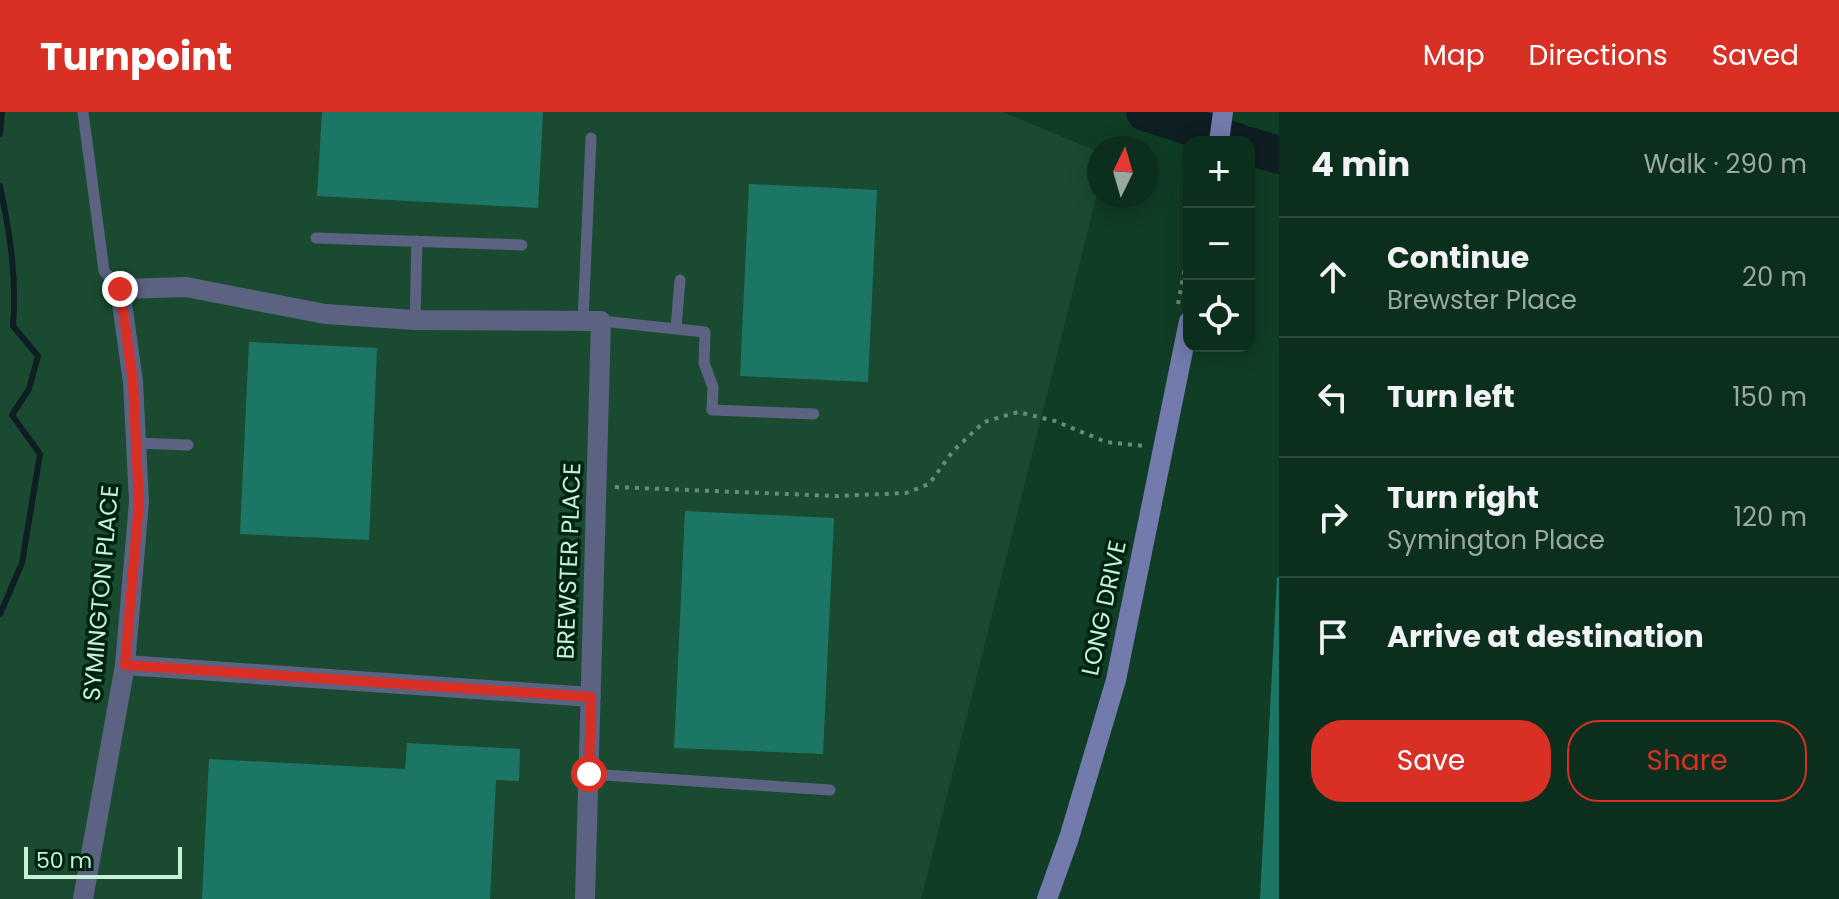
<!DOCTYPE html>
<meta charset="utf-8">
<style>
:root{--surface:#0c2e1c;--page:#1a3a29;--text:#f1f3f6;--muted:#9aa8a3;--line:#2c4a3b;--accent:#d93025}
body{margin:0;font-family:Poppins,sans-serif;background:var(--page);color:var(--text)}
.controls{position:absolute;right:24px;top:24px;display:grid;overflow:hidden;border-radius:16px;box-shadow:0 4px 20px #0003}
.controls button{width:72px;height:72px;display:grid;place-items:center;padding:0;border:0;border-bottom:2px solid var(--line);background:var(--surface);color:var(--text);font:40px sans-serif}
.compass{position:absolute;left:1087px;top:24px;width:72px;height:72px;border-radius:50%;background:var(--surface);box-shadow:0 4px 20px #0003;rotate:5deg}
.scale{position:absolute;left:24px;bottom:20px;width:158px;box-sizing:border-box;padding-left:8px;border:4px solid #c7efd5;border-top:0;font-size:22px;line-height:28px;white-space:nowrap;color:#c7efd5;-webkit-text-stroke:6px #002210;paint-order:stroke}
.stop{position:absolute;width:24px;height:24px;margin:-18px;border:6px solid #d93025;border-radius:50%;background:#fff}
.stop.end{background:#d93025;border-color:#fff;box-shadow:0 2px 8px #0008}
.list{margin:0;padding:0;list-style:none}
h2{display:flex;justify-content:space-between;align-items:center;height:104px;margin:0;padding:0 32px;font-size:34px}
h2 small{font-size:26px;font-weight:400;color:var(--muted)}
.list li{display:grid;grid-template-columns:52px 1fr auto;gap:24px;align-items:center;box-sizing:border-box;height:120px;padding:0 32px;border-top:2px solid var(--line)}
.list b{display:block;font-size:30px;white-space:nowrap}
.list p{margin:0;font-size:26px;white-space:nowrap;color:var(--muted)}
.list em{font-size:26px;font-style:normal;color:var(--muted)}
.actions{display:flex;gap:16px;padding:24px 32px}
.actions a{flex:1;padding:18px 0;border:2px solid var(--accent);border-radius:32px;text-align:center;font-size:28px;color:var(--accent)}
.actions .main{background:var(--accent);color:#fff}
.icon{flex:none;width:44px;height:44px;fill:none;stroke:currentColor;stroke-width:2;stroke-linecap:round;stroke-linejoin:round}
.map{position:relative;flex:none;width:1279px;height:787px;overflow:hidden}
header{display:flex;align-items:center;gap:48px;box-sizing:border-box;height:112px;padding:0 40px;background:var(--accent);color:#fff}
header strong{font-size:38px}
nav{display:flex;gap:44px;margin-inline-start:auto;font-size:28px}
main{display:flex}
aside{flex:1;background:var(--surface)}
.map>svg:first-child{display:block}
</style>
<header>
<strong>Turnpoint</strong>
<nav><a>Map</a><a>Directions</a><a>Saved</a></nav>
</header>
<main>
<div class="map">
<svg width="1279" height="787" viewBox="0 0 1279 787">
<rect width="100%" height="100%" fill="#103d25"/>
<!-- built -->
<path fill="#1a4b31" d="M0 0H1003L1099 40V74L921 787H0Z"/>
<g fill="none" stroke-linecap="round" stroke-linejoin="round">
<!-- stream -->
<path stroke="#0f1e22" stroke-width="6" d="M0 22 2 0
M0 74C10 121 17 166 13 214L38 244 29 277 12 303 40 342 22 451 0 502"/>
<!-- river -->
<path stroke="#0f1e22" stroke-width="38" d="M1145 0 1237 30
M1249 34 1279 43"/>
</g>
<!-- building -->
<path fill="#1c7665" d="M322 0H543L538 96 317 84Z
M749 72 877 78 868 270 740 264Z
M249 230 377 236 369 428 240 422Z
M685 399 834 406 823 642 674 636Z
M1277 465H1279V787H1260Z
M407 631 520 637 519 669 496 668 490 787H202L209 647 405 657Z"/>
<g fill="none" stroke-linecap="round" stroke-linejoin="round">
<!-- path -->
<path stroke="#638d75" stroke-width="4" stroke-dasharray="4 6" stroke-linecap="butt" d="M1178 192 1189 135
M615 375 836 384 906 381 929 372 953 339 984 310 1018 300 1055 309 1106 330 1145 334"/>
<!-- service -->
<path stroke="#5c6281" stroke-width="11" d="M83 0 104 159 120 177
M316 126 522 133
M415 208 417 129
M583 209 591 26
M601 209 705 220 704 251 713 275 712 298 814 302
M676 216 680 168
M136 331 188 333
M589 662 830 678"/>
<!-- minor -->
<path stroke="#5c6281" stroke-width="20" d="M125 553 591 585
M83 787 125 553 139 390 133 270 120 177 186 175 325 202 415 208 601 209 585 787"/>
<!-- secondary -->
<path stroke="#737bad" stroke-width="20" d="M1219 30 1223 0
M1047 787 1069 726 1116 568 1189 209"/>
</g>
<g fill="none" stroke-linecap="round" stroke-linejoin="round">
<!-- route -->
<path stroke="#d93025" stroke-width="10" d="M120 177 133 270 139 390 125 553 591 585 589 662"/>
</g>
<g text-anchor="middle" stroke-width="7" stroke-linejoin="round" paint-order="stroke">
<!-- street labels -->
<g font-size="24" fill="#c7efd5" stroke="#002210">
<text transform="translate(569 449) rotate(-88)" y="8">BREWSTER PLACE</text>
<text transform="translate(101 481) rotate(-85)" y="8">SYMINGTON PLACE</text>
<text transform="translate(1104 496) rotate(-78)" y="8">LONG DRIVE</text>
</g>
</g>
</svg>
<div class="controls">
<button>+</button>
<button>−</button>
<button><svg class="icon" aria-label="locate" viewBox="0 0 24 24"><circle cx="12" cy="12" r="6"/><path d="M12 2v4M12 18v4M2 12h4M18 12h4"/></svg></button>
</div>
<svg class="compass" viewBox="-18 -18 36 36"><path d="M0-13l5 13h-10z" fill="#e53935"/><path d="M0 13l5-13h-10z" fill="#9aa8a3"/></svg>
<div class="scale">50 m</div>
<div class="stop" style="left:589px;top:662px"></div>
<div class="stop end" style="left:120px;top:177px"></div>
</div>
<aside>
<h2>4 min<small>Walk · 290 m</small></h2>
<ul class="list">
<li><svg class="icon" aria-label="ahead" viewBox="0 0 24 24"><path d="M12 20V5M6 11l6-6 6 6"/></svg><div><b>Continue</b><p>Brewster Place</p></div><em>20 m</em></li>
<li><svg class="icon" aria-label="left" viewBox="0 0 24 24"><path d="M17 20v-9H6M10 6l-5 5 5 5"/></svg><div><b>Turn left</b></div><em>150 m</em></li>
<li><svg class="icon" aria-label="right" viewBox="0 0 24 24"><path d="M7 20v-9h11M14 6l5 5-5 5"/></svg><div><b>Turn right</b><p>Symington Place</p></div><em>120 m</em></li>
<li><svg class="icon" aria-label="arrive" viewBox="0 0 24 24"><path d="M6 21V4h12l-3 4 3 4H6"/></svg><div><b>Arrive at destination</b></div></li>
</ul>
<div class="actions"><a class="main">Save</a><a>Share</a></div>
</aside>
</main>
